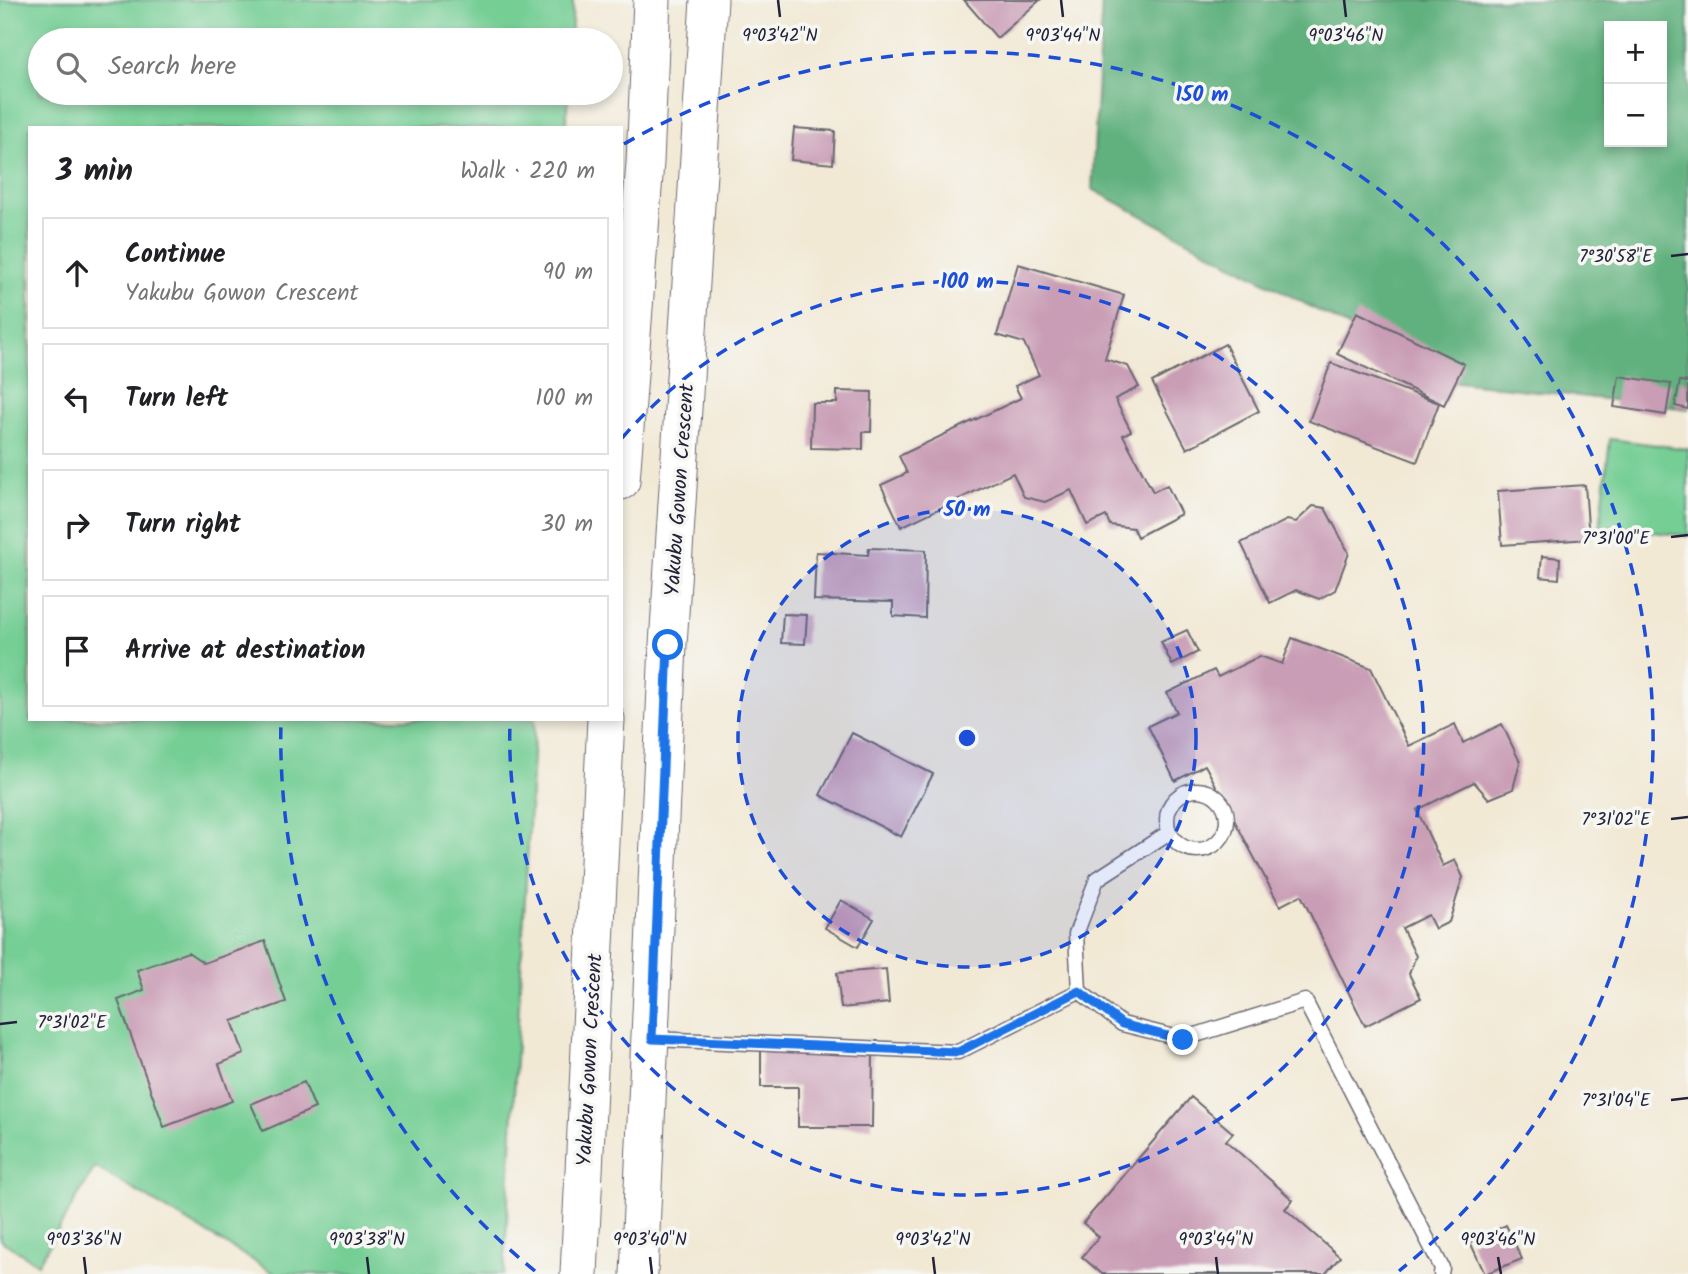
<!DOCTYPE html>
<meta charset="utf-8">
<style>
:root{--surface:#fff;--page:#f6f6f6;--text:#202124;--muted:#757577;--line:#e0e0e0}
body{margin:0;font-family:Kalam,sans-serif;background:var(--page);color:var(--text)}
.controls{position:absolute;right:21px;top:21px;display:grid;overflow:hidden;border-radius:0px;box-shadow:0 4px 10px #0003}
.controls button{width:63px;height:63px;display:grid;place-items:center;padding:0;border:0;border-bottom:2px solid var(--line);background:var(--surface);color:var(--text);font:35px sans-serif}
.stop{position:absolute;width:21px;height:21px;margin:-16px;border:5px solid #1a73e8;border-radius:50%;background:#fff}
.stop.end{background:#1a73e8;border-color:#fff;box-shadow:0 2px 7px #0008}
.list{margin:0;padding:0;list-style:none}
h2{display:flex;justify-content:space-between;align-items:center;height:91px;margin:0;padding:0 28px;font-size:30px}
h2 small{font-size:23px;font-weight:400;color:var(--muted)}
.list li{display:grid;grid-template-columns:46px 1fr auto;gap:21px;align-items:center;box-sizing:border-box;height:112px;margin:0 14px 14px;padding:0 14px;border:2px solid var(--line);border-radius:0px}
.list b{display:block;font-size:26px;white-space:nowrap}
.list p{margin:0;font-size:23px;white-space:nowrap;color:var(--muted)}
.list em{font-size:23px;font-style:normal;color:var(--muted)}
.icon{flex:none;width:38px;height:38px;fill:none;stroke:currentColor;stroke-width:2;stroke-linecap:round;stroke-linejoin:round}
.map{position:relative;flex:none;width:1688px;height:1274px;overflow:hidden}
.search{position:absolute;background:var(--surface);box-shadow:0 4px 10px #0003;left:28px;top:28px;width:595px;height:77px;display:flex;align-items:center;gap:18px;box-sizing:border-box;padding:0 24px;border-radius:38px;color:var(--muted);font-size:26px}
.panel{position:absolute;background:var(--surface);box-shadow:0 4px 10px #0003;left:28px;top:126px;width:595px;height:595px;border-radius:0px}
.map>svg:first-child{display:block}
</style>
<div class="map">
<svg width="1688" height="1274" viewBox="0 0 1688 1274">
<rect width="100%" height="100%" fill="#f6f6f2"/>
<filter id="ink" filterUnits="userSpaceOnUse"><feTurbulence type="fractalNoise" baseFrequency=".0143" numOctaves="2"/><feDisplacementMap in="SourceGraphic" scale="14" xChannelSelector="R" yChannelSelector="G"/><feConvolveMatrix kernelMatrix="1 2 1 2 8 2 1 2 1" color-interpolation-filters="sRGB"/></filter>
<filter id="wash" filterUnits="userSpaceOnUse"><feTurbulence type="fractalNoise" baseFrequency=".00686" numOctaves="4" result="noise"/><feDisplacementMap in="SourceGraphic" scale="28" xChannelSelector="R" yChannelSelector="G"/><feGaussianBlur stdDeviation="1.57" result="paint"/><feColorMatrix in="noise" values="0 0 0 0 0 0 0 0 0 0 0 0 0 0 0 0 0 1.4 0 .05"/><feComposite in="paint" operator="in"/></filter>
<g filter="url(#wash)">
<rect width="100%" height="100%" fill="#f2e9d5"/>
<!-- green -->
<path fill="#75ce94" stroke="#4c7868" stroke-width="2" d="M0 0H573L571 40H40V93H568L566 128H30V719H535L504 1274H276L95 1167 38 1264 0 1240Z
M1610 439 1688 449V536L1600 526Z"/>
<!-- forest -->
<path fill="#60b17e" stroke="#416a5c" stroke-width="2" fill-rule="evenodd" d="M1102 0H1688V409L1449 381 1092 189ZM1609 26H1662V142H1609Z"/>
<g id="blocks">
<!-- building -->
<path fill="#c99db5" d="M964 0H1040L997 38Z
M794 128 835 131 833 164 791 160Z
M1018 264 1124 295 1105 359 1128 366 1139 387 1115 399 1131 431 1123 435 1153 492 1167 485 1181 514 1137 537 1133 528 1110 525 1106 516 1087 525 1071 490 1045 502 1024 497 1013 473 901 527 881 485 907 473 899 456 1021 398 1015 386 1039 375 1024 343 997 335Z
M1357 312 1464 364 1444 405 1337 354Z
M1225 344 1259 411 1187 449 1152 382Z
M1331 363 1439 403 1417 462 1309 421Z
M1619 376 1671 384 1666 415 1614 407Z
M1680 381 1688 382V409L1675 406Z
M837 391 872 392 871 432H863V449L811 448 812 403H837Z
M1585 485 1589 539 1502 545 1498 491Z
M1313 506 1325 508 1349 553 1335 590 1319 599 1296 590 1270 603 1241 543 1287 520 1296 522Z
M869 548 926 550 925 618 893 616V602L814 600 816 552 868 555Z
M1542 556 1560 558 1559 579 1540 577Z
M783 614 807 615 805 644 781 643Z
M1187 630 1198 652 1172 665 1161 642Z
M1292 638 1371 668 1409 746 1455 724 1463 743 1502 724 1520 762 1513 789 1489 799 1474 782 1417 810 1443 866 1455 860 1463 877 1449 922 1435 929 1428 915 1402 928 1416 956 1409 974 1421 998 1365 1026 1301 895 1280 906 1205 765 1175 781 1148 726 1177 712 1167 693 1214 670 1218 677 1260 656 1282 664Z
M852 733 933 774 901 837 820 795Z
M841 900 874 919 858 947 825 928Z
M265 941 286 1002 232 1021 244 1054 219 1064 232 1101 164 1127 118 1000 144 990 137 970 188 952 204 963Z
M886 969 889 1003 841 1008 837 973Z
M761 1050H873L872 1127H798V1087H761Z
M304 1082 315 1108 263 1131 251 1104Z
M1191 1097 1233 1133 1226 1141 1293 1200 1285 1209 1340 1257 1325 1274H1102L1082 1257 1099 1237 1083 1223Z
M1506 1225 1522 1259 1485 1274 1470 1242Z"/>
</g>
</g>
<g filter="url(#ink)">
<use href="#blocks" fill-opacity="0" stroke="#6b6871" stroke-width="2"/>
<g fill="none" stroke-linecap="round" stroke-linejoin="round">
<!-- service casing -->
<g stroke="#6b6871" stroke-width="17">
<path id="service" d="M1167 820a30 30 0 1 1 60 0a30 30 0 1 1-60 0Z
M1079 991 1076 934 1097 879 1168 833
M652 1039 958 1052 1079 991 1122 1024 1183 1039 1305 1001 1442 1268 1441 1274"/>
</g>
<!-- tertiary casing -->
<g stroke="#6b6871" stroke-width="39">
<path id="tertiary" d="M621 481 645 162 652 0
M579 1274 606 719
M639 1274 668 645 709 0"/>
</g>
<!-- service -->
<use href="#service" stroke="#fff" stroke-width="14"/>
<!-- tertiary -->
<use href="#tertiary" stroke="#fff" stroke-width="37"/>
</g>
</g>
<g fill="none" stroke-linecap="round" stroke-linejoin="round" filter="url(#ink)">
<!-- route -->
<path stroke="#1a73e8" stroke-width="9" d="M668 645 652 1039 958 1052 1079 991 1122 1024 1183 1040"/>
</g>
<!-- ticks -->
<path fill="none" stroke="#22223b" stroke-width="2.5" d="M778 0 780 17M1061 0 1063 17M1344 0 1346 17M1671 256 1688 254M1671 537 1688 535M1671 819 1688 817M0 1024 17 1022M1671 1100 1688 1098M84 1257 86 1274M367 1257 369 1274M650 1257 652 1274M933 1257 935 1274M1216 1257 1218 1274M1498 1257 1501 1274"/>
<!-- distance rings -->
<circle cx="967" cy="738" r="229" fill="#1d4ed8" fill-opacity=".12"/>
<g fill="none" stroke="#1d4ed8" stroke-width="3.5" stroke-dasharray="12 9">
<circle cx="967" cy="738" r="229"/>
<path d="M622 438A457 457 0 1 1 510 722"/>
<path d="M535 1271A686 686 0 0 1 281 720M624 144A686 686 0 0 1 1399 1271"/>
</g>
<g text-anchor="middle" stroke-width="7" stroke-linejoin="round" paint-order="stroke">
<!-- street labels -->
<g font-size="21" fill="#22223b" stroke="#f6f6f2">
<text transform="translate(679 490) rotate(-86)" y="7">Yakubu Gowon Crescent</text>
<text transform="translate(589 1060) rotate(-87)" y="7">Yakubu Gowon Crescent</text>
</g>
</g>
<g font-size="18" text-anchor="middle" fill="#22223b" stroke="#f6f6f2" stroke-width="7" stroke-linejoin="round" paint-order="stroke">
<text x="780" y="41">9°03'42"N</text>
<text x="1063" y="41">9°03'44"N</text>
<text x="1346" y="41">9°03'46"N</text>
<text x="1616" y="262">7°30'58"E</text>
<text x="1616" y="544">7°31'00"E</text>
<text x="1616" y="825">7°31'02"E</text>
<text x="72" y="1028">7°31'02"E</text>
<text x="1616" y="1106">7°31'04"E</text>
<text x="84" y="1245">9°03'36"N</text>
<text x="367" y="1245">9°03'38"N</text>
<text x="650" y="1245">9°03'40"N</text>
<text x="933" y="1245">9°03'42"N</text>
<text x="1216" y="1245">9°03'44"N</text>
<text x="1498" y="1245">9°03'46"N</text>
</g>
<circle cx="967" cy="738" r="10" fill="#1d4ed8" stroke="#f6f6f2" stroke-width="3.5"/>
<g font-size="21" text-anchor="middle" font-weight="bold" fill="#1d4ed8" stroke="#f6f6f2" stroke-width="7" stroke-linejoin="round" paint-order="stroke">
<text x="1202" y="101">150 m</text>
<text x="967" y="288">100 m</text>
<text x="967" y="516">50 m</text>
</g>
</svg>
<div class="controls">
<button>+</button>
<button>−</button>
</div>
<div class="stop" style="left:668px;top:645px"></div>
<div class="stop end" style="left:1183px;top:1040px"></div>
<div class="search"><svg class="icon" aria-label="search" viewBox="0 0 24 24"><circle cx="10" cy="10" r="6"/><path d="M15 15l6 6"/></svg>Search here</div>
<section class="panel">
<h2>3 min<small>Walk · 220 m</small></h2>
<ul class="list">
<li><svg class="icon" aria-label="ahead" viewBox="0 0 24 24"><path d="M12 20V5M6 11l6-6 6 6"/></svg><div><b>Continue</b><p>Yakubu Gowon Crescent</p></div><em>90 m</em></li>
<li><svg class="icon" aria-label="left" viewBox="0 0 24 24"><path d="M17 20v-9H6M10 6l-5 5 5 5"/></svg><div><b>Turn left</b></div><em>100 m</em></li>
<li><svg class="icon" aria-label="right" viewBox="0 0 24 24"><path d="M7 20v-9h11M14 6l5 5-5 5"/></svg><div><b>Turn right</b></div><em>30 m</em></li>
<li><svg class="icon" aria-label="arrive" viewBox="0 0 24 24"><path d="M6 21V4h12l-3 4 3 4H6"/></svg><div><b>Arrive at destination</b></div></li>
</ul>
</section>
</div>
